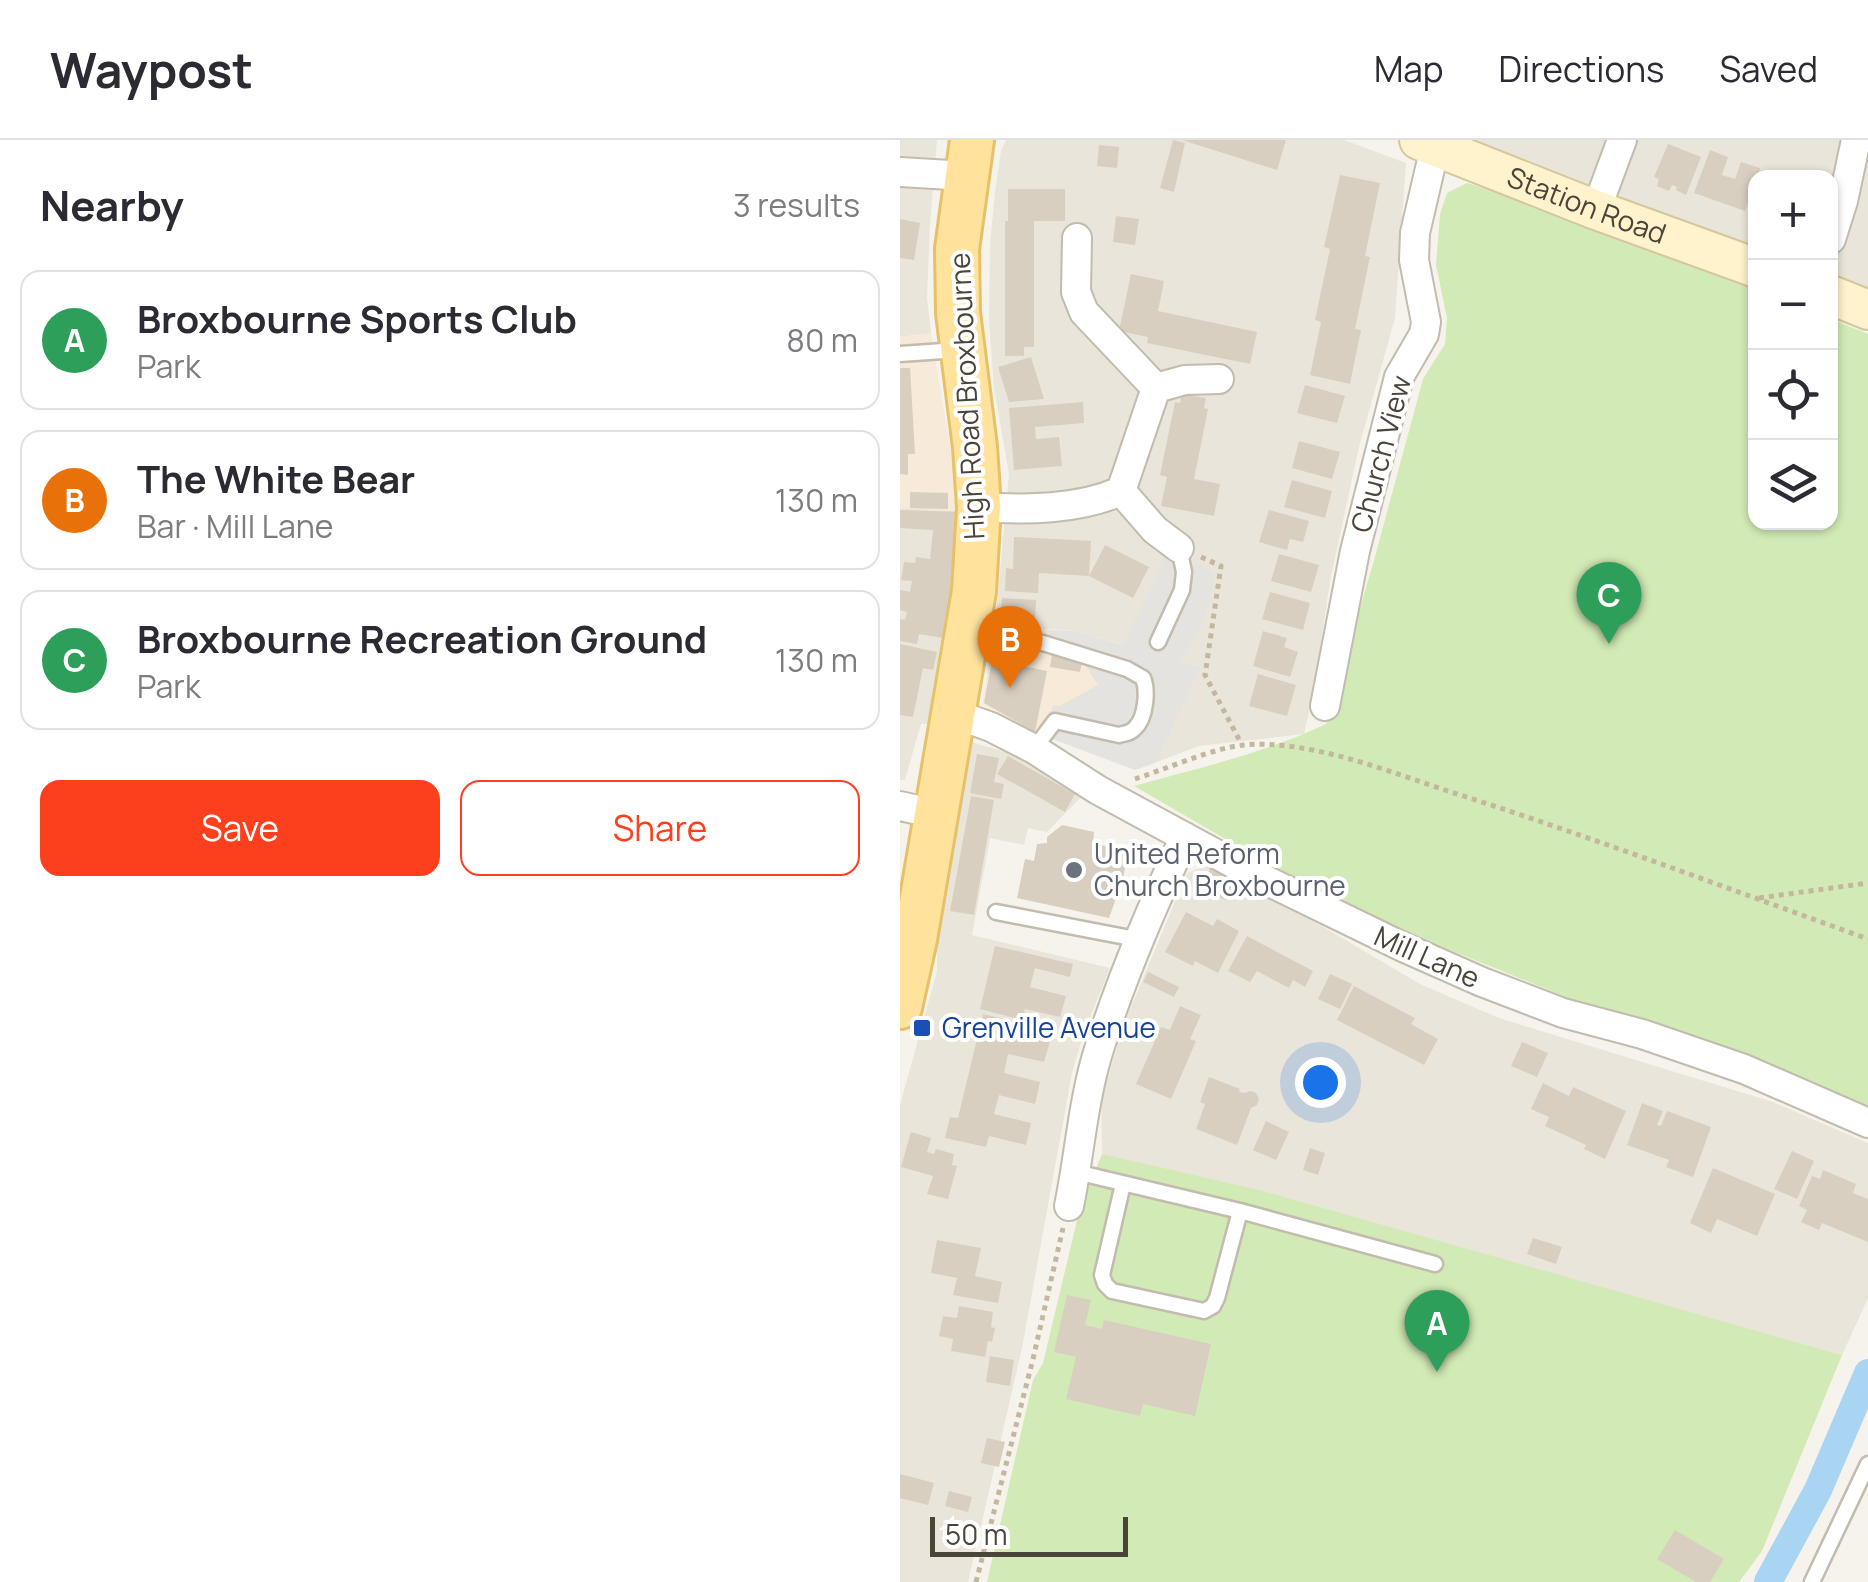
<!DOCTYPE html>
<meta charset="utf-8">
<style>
:root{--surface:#fff;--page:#f7f7f7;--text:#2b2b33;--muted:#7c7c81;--line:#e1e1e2;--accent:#fc3f1d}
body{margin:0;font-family:Manrope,sans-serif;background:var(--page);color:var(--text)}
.controls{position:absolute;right:30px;top:30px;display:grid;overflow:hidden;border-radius:20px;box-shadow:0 2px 8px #0004}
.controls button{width:90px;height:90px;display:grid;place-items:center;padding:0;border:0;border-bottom:2px solid var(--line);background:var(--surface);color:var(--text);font:50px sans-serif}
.scale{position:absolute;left:30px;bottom:25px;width:198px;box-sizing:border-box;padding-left:10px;border:5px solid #4b4439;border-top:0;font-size:28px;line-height:35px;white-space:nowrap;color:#4b4439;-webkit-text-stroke:8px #fff;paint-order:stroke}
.you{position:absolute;left:420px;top:942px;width:35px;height:35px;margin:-25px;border:8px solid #fff;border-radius:50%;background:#1a73e8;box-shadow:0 0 0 15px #1a73e833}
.badge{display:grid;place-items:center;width:65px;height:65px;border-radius:50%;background:var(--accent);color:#fff;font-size:32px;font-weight:700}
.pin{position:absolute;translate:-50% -82px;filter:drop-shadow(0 2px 5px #0008)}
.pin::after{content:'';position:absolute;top:52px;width:35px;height:30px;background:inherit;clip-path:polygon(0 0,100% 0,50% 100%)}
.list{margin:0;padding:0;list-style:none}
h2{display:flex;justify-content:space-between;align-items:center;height:130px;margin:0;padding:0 40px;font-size:42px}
h2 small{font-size:32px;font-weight:400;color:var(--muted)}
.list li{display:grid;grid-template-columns:65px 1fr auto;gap:30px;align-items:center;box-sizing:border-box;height:140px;margin:0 20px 20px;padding:0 20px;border:2px solid var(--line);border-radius:20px}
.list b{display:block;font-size:38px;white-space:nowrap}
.list p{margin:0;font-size:32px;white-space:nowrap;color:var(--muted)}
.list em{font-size:32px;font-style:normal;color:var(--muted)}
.actions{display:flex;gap:20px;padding:30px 40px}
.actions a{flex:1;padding:22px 0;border:2px solid var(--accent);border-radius:20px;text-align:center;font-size:35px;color:var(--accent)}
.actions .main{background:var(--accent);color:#fff}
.icon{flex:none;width:55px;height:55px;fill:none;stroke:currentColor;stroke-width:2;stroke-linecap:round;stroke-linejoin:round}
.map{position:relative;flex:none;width:968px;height:1442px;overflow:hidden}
header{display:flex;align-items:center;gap:60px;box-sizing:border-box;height:140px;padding:0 50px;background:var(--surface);border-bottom:2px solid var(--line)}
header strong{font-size:48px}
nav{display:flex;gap:55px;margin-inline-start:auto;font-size:35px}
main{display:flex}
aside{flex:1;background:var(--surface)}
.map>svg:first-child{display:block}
</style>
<header>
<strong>Waypost</strong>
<nav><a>Map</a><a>Directions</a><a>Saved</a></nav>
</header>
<main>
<aside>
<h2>Nearby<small>3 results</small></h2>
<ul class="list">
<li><span class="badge" style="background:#2e9e5b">A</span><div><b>Broxbourne Sports Club</b><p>Park</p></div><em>80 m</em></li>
<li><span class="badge" style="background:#e8710a">B</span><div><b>The White Bear</b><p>Bar · Mill Lane</p></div><em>130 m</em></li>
<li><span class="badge" style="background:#2e9e5b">C</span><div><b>Broxbourne Recreation Ground</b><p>Park</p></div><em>130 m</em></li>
</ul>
<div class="actions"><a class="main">Save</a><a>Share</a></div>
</aside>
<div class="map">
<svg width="968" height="1442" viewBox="0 0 968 1442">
<rect width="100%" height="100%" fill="#f6f3ec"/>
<!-- residential -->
<path fill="#eae5da" d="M0 0H37L30 84 27 158 31 193 0 197Z
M106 0H444L506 23 495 178 459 307 430 441 415 545 404 594 299 606 257 622 300 527 176 491 95 486 109 334 94 248 89 181 90 103 95 52 101 11Z
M572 0H968V153L931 138V38H856L855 109Z
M0 368 61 371 56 421 29 584H21L5 640H0Z
M71 602 113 614 181 657 147 692 128 688 124 705 90 698 72 795 210 828 184 892 172 933 122 1208 68 1442H0V965L37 831V792Z
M310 724 320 726 520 844 599 878 873 962 968 1003V1158L942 1215 202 1014 201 960 224 884 287 733Z"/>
<!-- commercial -->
<path fill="#f7ead8" d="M31 193 61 371 0 368V197Z
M95 486 176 491 301 527 257 622 235 630 137 593 82 565Z"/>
<!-- green -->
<path fill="#d2eab5" d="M567 43 683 79 855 148 856 382H931V179L968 194V967L846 917 688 866 439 765 234 646C299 628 365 613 426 584L473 424 523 239 545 204 547 178 536 125 540 74 547 53Z
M202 1014 359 1050 942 1215 862 1411 839 1442H87L133 1240 143 1223 180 1068Z"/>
<!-- parking -->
<path fill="#e5e3e0" d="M268 411 315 432 310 460 298 492 280 521 301 527 257 622 235 630 137 593 154 565 160 566 198 545 182 520 152 514 149 490 176 491 223 505Z"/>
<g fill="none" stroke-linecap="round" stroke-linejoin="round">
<!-- canal -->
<path stroke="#a9d4f2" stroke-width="28" d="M868 1442 918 1350 968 1233"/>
</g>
<!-- building -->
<path fill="#d8cfc1" d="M273 0 285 3 274 52 260 48Z
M282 0H386L377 30Z
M768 4 801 17 786 55 776 50 777 47 772 45 769 51 757 46 759 39 754 37Z
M199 5 219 7 217 28 197 26Z
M810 10 828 17 822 35 835 39 841 22 860 28 845 71 794 53Z
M440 35 480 43 465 116 470 117 455 189 461 190 450 244 410 235 421 182 415 180 430 109 424 107Z
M108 49H165V81H134V207H124V216H105V81H108Z
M216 76 239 79 235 105 213 102Z
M0 79 20 83 14 120 0 118Z
M231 134 264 141 258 171 357 192 350 224 247 203 248 197 219 191Z
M131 217 144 259 109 262 98 227Z
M0 228H10L15 314H8V335L0 334Z
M405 245 445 256 437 283 397 273Z
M282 254 306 258 304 268 308 269 294 339 320 344 314 376 261 366 267 337 260 335 275 262 280 263Z
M183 262 184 283 135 287 136 299 159 297 162 326 114 330 109 268Z
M399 301 440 312 432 339 392 328Z
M392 340 432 351 425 378 384 367Z
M10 352 48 353V369L10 368Z
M0 370 61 372 55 423 43 498 19 494 17 504 0 501V479L5 480 7 472 0 470V450L10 452 12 441 1 440 4 422 15 423 16 417 30 419 33 390 0 388Z
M369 370 409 381 403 402 390 399 387 410 359 402Z
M114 397 191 401 189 436 205 405 249 427 233 458 189 436 139 433 138 453 105 451 106 428 113 429Z
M379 414 419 425 411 452 371 441Z
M370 452 410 463 403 490 362 479Z
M102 458 136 460 135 484 100 482Z
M363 491 387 498 384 507 398 512 390 537 353 526Z
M0 504 37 512 33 530 23 528 13 577 0 575Z
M152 514 182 520 180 532 150 527Z
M92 520 147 531 135 592 84 563Z
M358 534 396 545 387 576 349 566Z
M77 614 99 618 94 642 104 644 101 659 70 653Z
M108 616 175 654 165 672 97 634Z
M71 656 94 660 74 775 50 771Z
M162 685 194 692 193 703 228 712 223 739 209 778 117 758 125 719 134 721 137 704 147 703V697Z
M311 726 336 737 326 760 301 750Z
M286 772 313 786 317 779 339 791 318 833 295 821 293 826 265 812Z
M347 796 413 831 405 847 393 840 389 848 357 831 350 842 328 831Z
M95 806 173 824 170 837 135 828 130 847 166 856 160 877 125 869 122 880 80 869Z
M248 832 279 847 274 857 243 842Z
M430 834 452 844 440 869 418 859Z
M454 846 515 878 511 884 538 899 524 925 437 880Z
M280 866 301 875 290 899 296 901 271 959 236 944 261 887 270 890Z
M83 874 116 882 113 893 150 901 144 922 108 914 104 933 140 942 135 964 99 955 94 974 131 983 126 1005 89 996 86 1007 45 998 50 977 58 978Z
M622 902 648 913 637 937 611 926Z
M309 937 340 949 339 952 344 953 351 951 356 953 359 959 357 965 351 968 337 1005 296 989 305 964 300 962Z
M643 943 669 956 673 947 726 971 705 1019 684 1009 686 1005 645 986 649 977 631 969Z
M742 963 763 971 757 985 761 986 767 971 811 987 793 1037 766 1027 769 1020 727 1005Z
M366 981 389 992 376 1020 353 1010Z
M11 992 31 998 27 1012 34 1014 36 1009 54 1014 52 1025 57 1026 48 1059 27 1054 33 1036 1 1027Z
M410 1008 425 1013 418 1035 403 1030Z
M892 1011 914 1021 897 1059 874 1049Z
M813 1028 875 1054 857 1096 817 1079 811 1093 790 1083Z
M923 1030 956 1044 953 1053 968 1059V1102L922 1083 919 1090 901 1082 907 1070 899 1066 912 1036 920 1039Z
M633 1098 662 1107 656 1124 627 1114Z
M37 1100 81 1108 75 1136 102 1142 98 1163 53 1155 57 1138 31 1133Z
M167 1155 191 1160 185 1185 202 1189 204 1180 311 1204 295 1276 243 1264 240 1276 166 1259 176 1217 154 1212Z
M59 1166 93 1172 91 1187 95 1188 92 1202 88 1201 85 1217 51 1211 53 1199 39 1196 43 1176 57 1178Z
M90 1216 114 1220 110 1246 86 1242Z
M87 1298 105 1302 99 1327 81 1323Z
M0 1334 34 1343 28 1365 0 1358Z
M49 1351 72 1357 68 1372 45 1366Z
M775 1390 824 1419 810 1442H796L757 1419Z"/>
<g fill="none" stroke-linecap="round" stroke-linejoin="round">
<!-- lane casing -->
<g stroke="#c2bbae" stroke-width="19">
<path id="lane" d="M0 214 58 210
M74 490 143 503 227 529 243 538C248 550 246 578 235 588 231 593 226 593 219 595L155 581 134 609
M258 502 282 450 284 432 279 408
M96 772 241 800
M176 1032 340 1071 535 1124
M223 1044 202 1135 205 1144 212 1151 304 1171 313 1166 317 1158 340 1071
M912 1442 968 1324"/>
</g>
<!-- street casing -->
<g stroke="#c2bbae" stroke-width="32">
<path id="street" d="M0 32 67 36
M696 70 722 0
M177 98 176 152 184 172 256 248
M931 99 943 61 956 0
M256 248 285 240 319 239
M221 351 255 390 279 408
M79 367C126 370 178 370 221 351L256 248
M425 566 455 411 499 237 524 194 526 182 514 120 515 93 535 7
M55 574 91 587 134 609 198 650 353 734 503 807 582 842 663 873 742 894 844 929 968 983
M0 666 36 674
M169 1066C180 1013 183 958 200 906 222 837 254 762 285 697"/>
</g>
<!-- secondary casing -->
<g stroke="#d6c79b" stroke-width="42">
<g id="secondary">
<path id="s1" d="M519 0 696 70 856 128"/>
<path d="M931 155 968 170"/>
</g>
</g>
<!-- primary casing -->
<g stroke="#e6c16a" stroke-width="48">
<path id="primary" d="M0 867 15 799 74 451 79 367 75 307 58 173 57 109 72 0"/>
</g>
<!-- path -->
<path stroke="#c4b79f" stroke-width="5" stroke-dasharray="5 5" stroke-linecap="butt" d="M301 417 321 426 305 535 342 605
M235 639C266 629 313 608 344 605 409 599 490 632 551 652 692 697 829 749 968 799
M859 758 968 743
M76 1442 133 1219 163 1088"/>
<!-- lane -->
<use href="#lane" stroke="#fff" stroke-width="14"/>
<!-- street -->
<use href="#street" stroke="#fff" stroke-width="28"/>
<!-- secondary -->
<use href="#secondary" stroke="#fff3cd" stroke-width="38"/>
<!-- primary -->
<use href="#primary" stroke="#ffe39c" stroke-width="42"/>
</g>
<!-- markers -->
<circle fill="#6b7280" stroke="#fff" stroke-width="4" cx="174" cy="730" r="10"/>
<rect fill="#1a4fb4" stroke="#fff" stroke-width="4" x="12" y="878" width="20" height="20" rx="5"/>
<g text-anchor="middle" stroke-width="8" stroke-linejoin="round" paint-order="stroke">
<!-- street labels -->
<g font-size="28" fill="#4b4439" stroke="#fff">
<text dy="10" stroke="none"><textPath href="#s1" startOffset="180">Station Road</textPath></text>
<text transform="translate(67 256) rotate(-93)" y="10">High Road Broxbourne</text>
<text transform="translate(481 314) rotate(-75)" y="10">Church View</text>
<text transform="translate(527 817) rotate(24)" y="10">Mill Lane</text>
</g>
<!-- worship labels -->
<g font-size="28" fill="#5b616d" stroke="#fff" text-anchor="start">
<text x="194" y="724">United Reform<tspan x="194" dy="32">Church Broxbourne</tspan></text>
</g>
<!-- transit labels -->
<g font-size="28" fill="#164399" stroke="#fff" text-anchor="start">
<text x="42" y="898">Grenville Avenue</text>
</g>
</g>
</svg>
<div class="controls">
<button>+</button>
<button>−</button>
<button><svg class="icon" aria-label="locate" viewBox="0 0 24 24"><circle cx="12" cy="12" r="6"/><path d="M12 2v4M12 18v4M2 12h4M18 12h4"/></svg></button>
<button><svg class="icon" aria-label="layers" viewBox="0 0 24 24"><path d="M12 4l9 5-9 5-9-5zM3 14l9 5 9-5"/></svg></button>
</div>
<div class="scale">50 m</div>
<div class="you"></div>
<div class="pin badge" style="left:537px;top:1232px;background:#2e9e5b">A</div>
<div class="pin badge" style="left:110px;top:548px;background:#e8710a">B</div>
<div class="pin badge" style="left:709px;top:504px;background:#2e9e5b">C</div>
</div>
</main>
